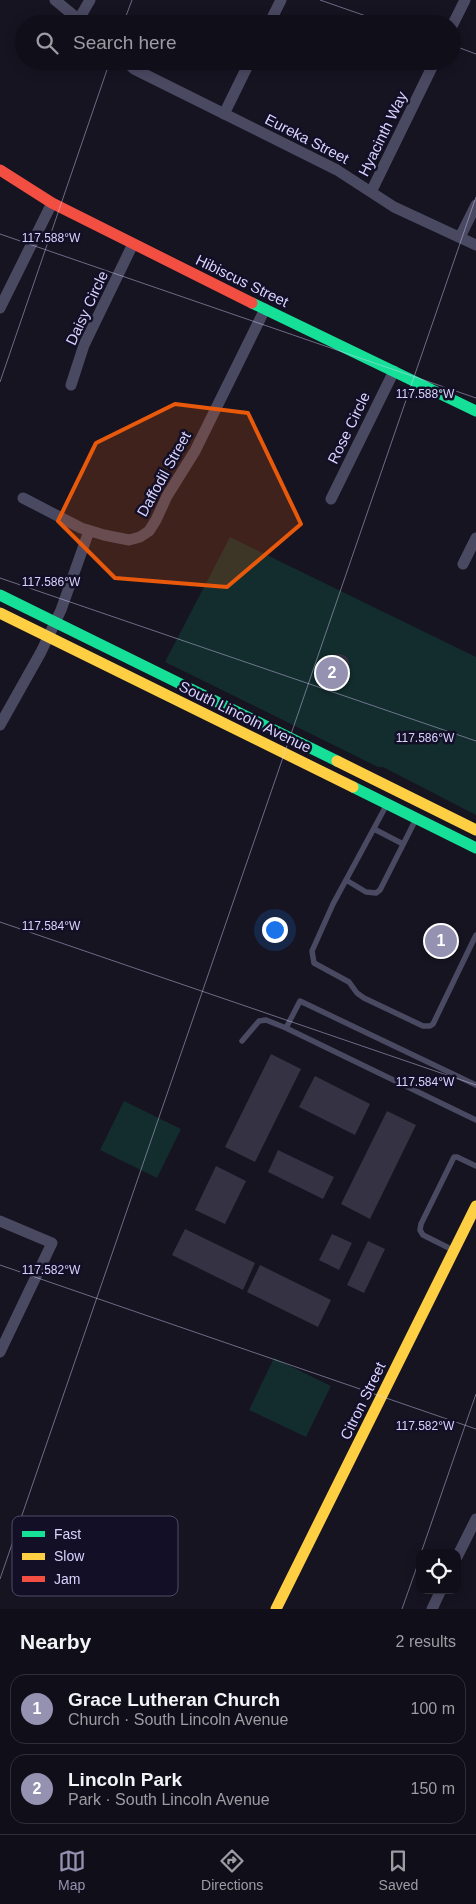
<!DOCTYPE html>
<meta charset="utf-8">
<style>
:root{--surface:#100f19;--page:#191822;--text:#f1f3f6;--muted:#9c9ca2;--line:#302f38;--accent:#9591b1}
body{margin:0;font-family:Helvetica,sans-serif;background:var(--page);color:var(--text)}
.controls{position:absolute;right:15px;bottom:15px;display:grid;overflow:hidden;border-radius:10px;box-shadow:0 2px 12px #0003}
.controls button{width:45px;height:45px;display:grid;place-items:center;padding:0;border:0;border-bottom:1px solid var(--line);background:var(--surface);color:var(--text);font:25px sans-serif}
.you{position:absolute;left:274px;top:929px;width:18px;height:18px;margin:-12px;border:4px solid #fff;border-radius:50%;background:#1a73e8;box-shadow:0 0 0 8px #1a73e833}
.badge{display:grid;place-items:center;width:32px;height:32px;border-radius:50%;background:var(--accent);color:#fff;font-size:16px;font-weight:700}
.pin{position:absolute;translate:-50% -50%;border:2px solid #fff;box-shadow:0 1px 5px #0006}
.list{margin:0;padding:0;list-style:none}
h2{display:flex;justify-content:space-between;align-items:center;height:65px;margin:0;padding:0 20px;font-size:21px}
h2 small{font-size:16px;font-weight:400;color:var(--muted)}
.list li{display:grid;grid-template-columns:32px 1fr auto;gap:15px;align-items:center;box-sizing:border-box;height:70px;margin:0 10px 10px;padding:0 10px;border:1px solid var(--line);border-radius:15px}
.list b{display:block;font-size:19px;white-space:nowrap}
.list p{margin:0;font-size:16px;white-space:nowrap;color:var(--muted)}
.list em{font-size:16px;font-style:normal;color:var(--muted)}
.icon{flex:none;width:28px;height:28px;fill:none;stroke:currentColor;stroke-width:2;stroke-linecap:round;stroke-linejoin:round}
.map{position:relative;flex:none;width:476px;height:1609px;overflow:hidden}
.search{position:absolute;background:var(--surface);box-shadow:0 2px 12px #0003;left:15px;right:15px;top:15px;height:55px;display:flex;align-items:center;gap:12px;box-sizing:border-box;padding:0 18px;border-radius:28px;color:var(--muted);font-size:19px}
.sheet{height:225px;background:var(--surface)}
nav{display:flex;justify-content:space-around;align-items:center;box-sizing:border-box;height:70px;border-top:1px solid var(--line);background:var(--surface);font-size:14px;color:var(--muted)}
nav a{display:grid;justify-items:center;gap:2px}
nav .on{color:var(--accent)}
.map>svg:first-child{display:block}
</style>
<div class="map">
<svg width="476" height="1609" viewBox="0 0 476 1609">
<rect width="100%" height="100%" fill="#161421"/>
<!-- green -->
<path fill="#132c2d" d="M230 537 476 657V815L383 767H378L165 662Z
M124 1101 181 1129 157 1178 100 1150Z
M274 1358 331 1386 306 1437 249 1410Z"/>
<!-- building -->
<path fill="#343243" d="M331 663a9 9 0 1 1 18 0a9 9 0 1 1-18 0Z
M271 1054 301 1069 255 1162 225 1147Z
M315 1076 370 1104 355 1135 299 1107Z
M387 1111 416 1125 370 1219 341 1204Z
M278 1150 334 1177 323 1199 268 1172Z
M216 1166 246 1181 225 1224 195 1210Z
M185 1229 255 1263 243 1290 172 1255Z
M332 1234 352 1243 339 1270 319 1260Z
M368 1241 385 1249 364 1293 347 1285Z
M260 1265 331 1300 318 1327 247 1292Z"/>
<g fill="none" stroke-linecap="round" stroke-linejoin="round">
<!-- lane -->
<path stroke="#4a4962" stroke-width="5.5" d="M386 806 333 904 312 951 314 963 349 982 357 993 364 998 423 1026H430L433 1024 476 935
M374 829 403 844
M346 880 366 892 376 893 380 890 416 819
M242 1041 259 1021 266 1020 286 1028
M476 1085 300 1001 286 1028 476 1120
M453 1250 423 1235 420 1230 421 1224 454 1157H457L476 1166"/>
<!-- street -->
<path stroke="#4a4962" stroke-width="11" d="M55 0 84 24
M79 19 90 0
M269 24 281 0
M452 26 465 0
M125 61 134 69 337 170 394 207 476 245
M224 114 250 61
M371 192 435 61
M460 237 476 205
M0 308 52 203
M71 385 84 345 133 244
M23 498 81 528 104 535 129 540 140 537 149 531 156 520 167 496 195 451 265 309
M331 499 394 371
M463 564 476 538
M0 725 41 652 61 610 89 531
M0 1221 52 1243 0 1352
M457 1557 476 1519
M432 1609 441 1590"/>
<!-- fast -->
<path stroke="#16e098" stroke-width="11" d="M252 303 476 411
M0 595 337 761
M353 787 476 848"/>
<!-- slow -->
<path stroke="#ffcf43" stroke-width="11" d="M0 613 353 787
M337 761 476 830
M276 1609 476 1206"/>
<!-- jam -->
<path stroke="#f24e42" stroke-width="11" d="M0 170 52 203 252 303"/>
</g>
<!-- marked area -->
<path fill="#e8590c" fill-opacity="0.2" stroke="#e8590c" stroke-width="4" stroke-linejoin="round" d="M175 404 248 413 301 524 227 587 115 578 58 521 96 443Z"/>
<!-- ticks -->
<path fill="none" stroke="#d9d4ff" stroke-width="1" stroke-opacity="0.45" d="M320 0 389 24M123 24 132 0M452 45 476 54M0 234 476 398M0 382 110 61M0 578 476 741M0 922 476 1085M0 1265 476 1429M421 1553 476 1394M0 1579 476 197M402 1609 420 1558"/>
<g text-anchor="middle" stroke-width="5" stroke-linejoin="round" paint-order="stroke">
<!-- street labels -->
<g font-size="15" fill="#d9d4ff" stroke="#130f26">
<text transform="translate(383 134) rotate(-64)" y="5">Hyacinth Way</text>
<text transform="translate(307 139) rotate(27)" y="5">Eureka Street</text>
<text transform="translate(242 281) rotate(26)" y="5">Hibiscus Street</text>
<text transform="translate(87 308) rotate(-65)" y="5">Daisy Circle</text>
<text transform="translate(349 428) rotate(-64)" y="5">Rose Circle</text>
<text transform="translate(164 474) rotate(-61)" y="5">Daffodil Street</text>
<text transform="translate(245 717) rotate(26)" y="5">South Lincoln Avenue</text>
<text transform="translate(363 1401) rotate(-64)" y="5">Citron Street</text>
</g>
</g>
<!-- legend -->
<rect x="12" y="1516" width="166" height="80" rx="8" fill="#130f26" stroke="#4e4a67" stroke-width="1"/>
<rect x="22" y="1531" width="23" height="6" fill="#16e098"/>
<rect x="22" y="1553" width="23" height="7" fill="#ffcf43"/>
<rect x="22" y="1576" width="23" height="6" fill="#f24e42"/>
<g font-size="14" fill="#d9d4ff">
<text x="54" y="1539">Fast</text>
<text x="54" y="1561">Slow</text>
<text x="54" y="1584">Jam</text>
</g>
<g font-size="12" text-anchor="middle" fill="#d9d4ff" stroke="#130f26" stroke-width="5" stroke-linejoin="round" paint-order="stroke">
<text x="51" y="242">117.588°W</text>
<text x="425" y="398">117.588°W</text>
<text x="51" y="586">117.586°W</text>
<text x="425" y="742">117.586°W</text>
<text x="51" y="930">117.584°W</text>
<text x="425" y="1086">117.584°W</text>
<text x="51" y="1274">117.582°W</text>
<text x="425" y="1430">117.582°W</text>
</g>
</svg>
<div class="controls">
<button><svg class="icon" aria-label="locate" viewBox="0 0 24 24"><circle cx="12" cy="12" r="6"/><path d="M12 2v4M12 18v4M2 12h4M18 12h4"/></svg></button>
</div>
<div class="you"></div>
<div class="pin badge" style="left:441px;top:941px">1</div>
<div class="pin badge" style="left:332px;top:673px">2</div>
<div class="search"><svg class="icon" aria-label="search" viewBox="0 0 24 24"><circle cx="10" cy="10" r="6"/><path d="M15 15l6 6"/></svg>Search here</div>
</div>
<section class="sheet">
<h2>Nearby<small>2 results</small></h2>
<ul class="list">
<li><span class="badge">1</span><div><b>Grace Lutheran Church</b><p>Church · South Lincoln Avenue</p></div><em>100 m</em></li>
<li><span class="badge">2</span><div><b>Lincoln Park</b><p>Park · South Lincoln Avenue</p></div><em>150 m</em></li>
</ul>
</section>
<nav>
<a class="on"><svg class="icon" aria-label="map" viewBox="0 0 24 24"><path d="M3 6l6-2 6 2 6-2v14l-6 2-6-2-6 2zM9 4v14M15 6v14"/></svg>Map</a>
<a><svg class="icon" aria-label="directions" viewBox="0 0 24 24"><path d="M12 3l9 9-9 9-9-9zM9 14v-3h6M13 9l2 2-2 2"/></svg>Directions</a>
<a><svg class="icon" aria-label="saved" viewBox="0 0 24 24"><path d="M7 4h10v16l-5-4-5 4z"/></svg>Saved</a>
</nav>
